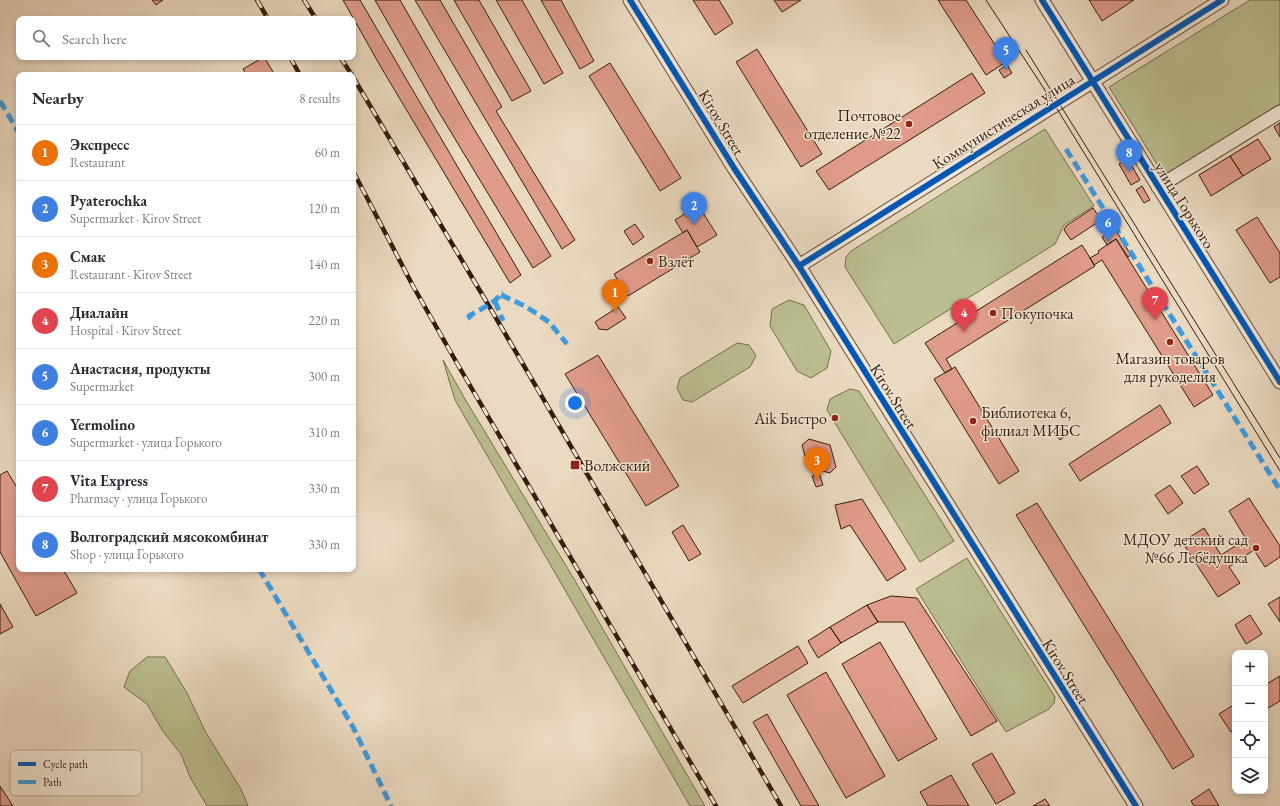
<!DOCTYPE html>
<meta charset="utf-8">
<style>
:root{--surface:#fff;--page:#f2f2f3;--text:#2b2b33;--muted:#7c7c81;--line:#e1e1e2;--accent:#8f2418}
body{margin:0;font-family:"EB Garamond",serif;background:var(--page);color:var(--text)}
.controls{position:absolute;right:12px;bottom:12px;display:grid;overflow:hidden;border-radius:8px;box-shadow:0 2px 6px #0003}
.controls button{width:36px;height:36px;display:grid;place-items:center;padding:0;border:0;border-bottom:1px solid var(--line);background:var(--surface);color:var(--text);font:20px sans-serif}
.you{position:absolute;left:575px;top:403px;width:14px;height:14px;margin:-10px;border:3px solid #fff;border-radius:50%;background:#1a73e8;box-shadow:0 0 0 6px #1a73e833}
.badge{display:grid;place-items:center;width:26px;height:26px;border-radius:50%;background:var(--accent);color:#fff;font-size:13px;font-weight:700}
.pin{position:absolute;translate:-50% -33px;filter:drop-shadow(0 1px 2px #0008)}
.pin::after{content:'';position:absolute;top:21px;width:14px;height:12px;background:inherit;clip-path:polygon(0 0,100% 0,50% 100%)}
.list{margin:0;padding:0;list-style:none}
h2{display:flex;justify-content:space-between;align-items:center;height:52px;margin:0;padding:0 16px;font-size:17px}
h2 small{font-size:13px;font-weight:400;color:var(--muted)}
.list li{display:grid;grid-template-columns:26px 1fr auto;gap:12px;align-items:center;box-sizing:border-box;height:56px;padding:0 16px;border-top:1px solid var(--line)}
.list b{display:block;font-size:15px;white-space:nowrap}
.list p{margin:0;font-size:13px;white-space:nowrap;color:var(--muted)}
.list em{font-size:13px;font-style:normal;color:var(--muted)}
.icon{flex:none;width:22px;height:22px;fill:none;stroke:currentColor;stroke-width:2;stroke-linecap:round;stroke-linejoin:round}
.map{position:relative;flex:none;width:1280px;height:806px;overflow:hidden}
.search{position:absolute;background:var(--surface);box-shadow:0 2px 6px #0003;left:16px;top:16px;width:340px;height:44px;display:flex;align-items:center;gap:10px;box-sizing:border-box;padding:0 14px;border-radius:8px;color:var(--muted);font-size:15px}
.panel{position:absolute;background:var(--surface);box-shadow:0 2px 6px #0003;left:16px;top:72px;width:340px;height:500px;border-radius:8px}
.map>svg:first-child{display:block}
</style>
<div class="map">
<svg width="1280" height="806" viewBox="0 0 1280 806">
<rect width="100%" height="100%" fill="#ebdac2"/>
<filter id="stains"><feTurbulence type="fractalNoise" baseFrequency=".005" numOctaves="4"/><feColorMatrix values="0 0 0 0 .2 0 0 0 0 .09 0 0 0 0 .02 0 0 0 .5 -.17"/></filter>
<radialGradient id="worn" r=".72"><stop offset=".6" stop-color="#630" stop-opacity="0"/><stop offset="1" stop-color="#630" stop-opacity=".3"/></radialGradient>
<!-- green -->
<path fill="#bbbe90" stroke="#786d4e" d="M1250 0H1280V104L1165 177 1109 87Z
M1045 129 1094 206 1064 225 1055 244 894 344 845 267 846 257 851 251Z
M789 300 804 305 831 351 827 368 811 378 797 371 770 326 772 309Z
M737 343 749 345 756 356 750 367 692 402 683 400 677 388 680 378Z
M443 360 465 399 574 579 705 806H690L455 400Z
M850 389 859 391 954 541 920 562 827 410 830 399Z
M967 558 1055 697 1054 703 1049 709 1006 732 916 589Z
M147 657H165L187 693 206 733 241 789 248 806H207L190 777 181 754 162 730 147 704 124 687 130 671Z"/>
<!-- building -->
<path fill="#e09c8b" stroke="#341c0c" d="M152 0H163L156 5Z
M343 0H360L521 275 510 283 382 69Z
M375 0H400L471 124 551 256 533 268 437 109Z
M415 0H440L502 107 496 111 575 240 562 249Z
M454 0H479L531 91 512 101Z
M496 0H522L563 73 544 84Z
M541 0H561L594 61 580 69Z
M693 0H719L733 23 715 35Z
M774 0H801L782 12Z
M938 0H966L1006 62 986 75Z
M1089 0H1134L1102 21Z
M757 49 822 154 801 167 736 62Z
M264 57 275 75H247L243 69Z
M610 63 681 178 660 191 589 76Z
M1007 65 1012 73 1004 78 999 70Z
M972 73 985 93 829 190 816 171Z
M1280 123V137L1274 127Z
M1258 139 1271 159 1243 176 1230 156Z
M1230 156 1243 176 1211 196 1199 175Z
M1128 159 1140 180 1131 185 1119 164Z
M1142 186 1150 200 1144 203 1136 190Z
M698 205 717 235 697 247 687 230 683 233 675 220Z
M1093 208 1100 218 1098 222 1071 240 1064 230 1066 226Z
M1257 217 1280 253V277L1270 283 1236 230Z
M635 224 644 237 633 245 624 231Z
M1115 229 1131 255 1128 257 1116 239 1107 245 1102 237Z
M687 230 700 252 628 296 614 274Z
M1116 239 1213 395 1194 407 1102 260 1094 265 1090 258 1099 253 1098 251Z
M1082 245 1095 266 946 359 952 369 945 373 925 343Z
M618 307 626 318 607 330 599 329 595 322Z
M598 355 679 486 646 506 565 374Z
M955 367 1019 471 999 484 934 379Z
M1160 405 1171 423 1080 481 1069 464Z
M1062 425 1068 434 1060 440 1053 431Z
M809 439 830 445 836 467 830 473 808 467 802 445Z
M1197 466 1209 484 1194 494 1181 476Z
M7 471 19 491V569H63L77 593 36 616 0 552V475Z
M819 473 823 485 816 487 812 476Z
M1170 485 1183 503 1168 514 1155 495Z
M1249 498 1280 546V557L1265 567 1254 550 1229 567 1240 583 1218 597 1182 542 1204 528 1221 555 1246 539 1229 511Z
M862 499 906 569 887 581 850 525 841 529 835 505Z
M1037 503 1194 756 1173 769 1016 515Z
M683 525 701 554 689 561 672 532Z
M891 596 917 598 997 721 971 736 904 622H878L867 605Z
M1280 597V622L1268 604Z
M0 604 13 627 0 634Z
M867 605 878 622 841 643 830 627Z
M1250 615 1262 634 1246 644 1235 625Z
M830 627 841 643 818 658 808 641Z
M880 642 937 739 898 761 842 664Z
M798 646 808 663 743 703 732 686Z
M826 672 885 776 846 798 787 695Z
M1280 676V701L1265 710V685Z
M1235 704V729L1231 732 1219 714Z
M767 714 819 806H801L753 722Z
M992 753 1015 793 996 804 972 764Z
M951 775 969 806H928L920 792Z
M0 786 13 806H0Z
M1209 789 1219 806H1194L1191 801Z
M1045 799 1050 806H1033Z"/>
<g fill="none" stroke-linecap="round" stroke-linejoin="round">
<!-- minor casing -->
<g stroke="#624c3a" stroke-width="15">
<path id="minor" d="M630 0 734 168 799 266 1136 806
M1042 0 1280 382
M1158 187 1280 112
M799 266 1222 0"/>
</g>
<!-- minor -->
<use href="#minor" stroke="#f2e7d7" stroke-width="13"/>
<!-- tram -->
<path stroke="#341c0c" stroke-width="1" d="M986 0 1054 104 1280 471
M1026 50 1280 458"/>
<!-- rail casing -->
<g stroke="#341c0c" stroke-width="4.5">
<path id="rail" d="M257 0 268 19
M304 0 316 19
M290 57 300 75
M340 57 352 75
M353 77 489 306 781 806
M353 171 413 286 458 365 716 806"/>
</g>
<!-- rail -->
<use href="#rail" stroke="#f2e7d7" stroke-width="3" stroke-dasharray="9" stroke-linecap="butt"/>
<!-- quiet -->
<path stroke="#3e9bde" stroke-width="5" stroke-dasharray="10 5" stroke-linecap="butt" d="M0 101 19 133
M1066 149 1280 490
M501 295 525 306 549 322 567 344
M495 301 503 321
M471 319 469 316C482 308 494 304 503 292
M259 569 353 727 391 806"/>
<!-- cycleway casing -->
<g stroke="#f2e7d7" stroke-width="8">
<path id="cycleway" d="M630 0 734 168 799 266 1136 806
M1042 0 1280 382
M799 266 1222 0"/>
</g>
<!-- cycleway -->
<use href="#cycleway" stroke="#0057b8" stroke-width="6"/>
</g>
<!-- markers -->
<g fill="#8f2418" stroke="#f2e7d7" stroke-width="1.5">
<circle cx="909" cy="124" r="4"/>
<circle cx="650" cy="261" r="4"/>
<circle cx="993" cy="313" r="4"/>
<circle cx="1170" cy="342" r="4"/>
<circle cx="835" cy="418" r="4"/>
<circle cx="973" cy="421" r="4"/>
<rect x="570" y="460" width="10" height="10" rx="2"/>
<circle cx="1256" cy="548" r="4"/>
</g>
<g text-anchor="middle" stroke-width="3" stroke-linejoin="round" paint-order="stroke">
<!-- poi labels -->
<g font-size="16" fill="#341c0c" stroke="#f2e7d7" text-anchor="start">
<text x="901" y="121" text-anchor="end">Почтовое<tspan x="901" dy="18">отделение №22</tspan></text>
<text x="658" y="267">Взлёт</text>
<text x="1001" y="319">Покупочка</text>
<text x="1170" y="364" text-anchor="middle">Магазин товаров<tspan x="1170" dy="18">для рукоделия</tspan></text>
<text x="981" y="418">Библиотека 6,<tspan x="981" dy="18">филиал МИБС</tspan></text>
<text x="827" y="424" text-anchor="end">Aik Бистро</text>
<text x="584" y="471">Волжский</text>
<text x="1248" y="545" text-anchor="end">МДОУ детский сад<tspan x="1248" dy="18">№66 Лебёдушка</tspan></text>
</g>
<!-- street labels -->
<g font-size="16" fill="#341c0c" stroke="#f2e7d7">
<text transform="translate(1003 121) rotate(-32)" y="6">Коммунистическая улица</text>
<text transform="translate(722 122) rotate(59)" y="6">Kirov Street</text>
<text transform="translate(1185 205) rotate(58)" y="6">улица Горького</text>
<text transform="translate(894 396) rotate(58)" y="6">Kirov Street</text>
<text transform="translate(1066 671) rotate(58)" y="6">Kirov Street</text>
</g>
</g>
<!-- legend -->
<rect x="10" y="750" width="132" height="46" rx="6" fill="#f2e7d7" stroke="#b9aa9a" stroke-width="1"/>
<rect x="18" y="762" width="18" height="4" fill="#0057b8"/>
<rect x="18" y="780" width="18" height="4" fill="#3e9bde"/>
<g font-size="11" fill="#341c0c">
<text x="43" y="768">Cycle path</text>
<text x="43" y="786">Path</text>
</g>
<rect width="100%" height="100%" filter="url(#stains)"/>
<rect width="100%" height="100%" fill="url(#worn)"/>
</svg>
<div class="controls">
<button>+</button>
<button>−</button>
<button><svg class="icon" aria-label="locate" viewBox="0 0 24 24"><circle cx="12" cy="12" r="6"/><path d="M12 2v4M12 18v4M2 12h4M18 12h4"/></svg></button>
<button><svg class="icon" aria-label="layers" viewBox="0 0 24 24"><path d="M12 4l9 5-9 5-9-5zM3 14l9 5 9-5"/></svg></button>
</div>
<div class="you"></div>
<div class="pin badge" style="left:615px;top:312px;background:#e8710a">1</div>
<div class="pin badge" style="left:694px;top:225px;background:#3f7fe0">2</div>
<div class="pin badge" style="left:817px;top:480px;background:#e8710a">3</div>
<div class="pin badge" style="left:964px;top:332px;background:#e0444e">4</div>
<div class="pin badge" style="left:1006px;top:70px;background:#3f7fe0">5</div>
<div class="pin badge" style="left:1108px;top:242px;background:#3f7fe0">6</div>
<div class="pin badge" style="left:1155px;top:320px;background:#e0444e">7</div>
<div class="pin badge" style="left:1129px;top:172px;background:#3f7fe0">8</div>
<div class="search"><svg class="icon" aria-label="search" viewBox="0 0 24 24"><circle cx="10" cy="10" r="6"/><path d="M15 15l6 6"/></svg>Search here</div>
<section class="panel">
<h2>Nearby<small>8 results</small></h2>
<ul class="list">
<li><span class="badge" style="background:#e8710a">1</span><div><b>Экспресс</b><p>Restaurant</p></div><em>60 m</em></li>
<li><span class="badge" style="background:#3f7fe0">2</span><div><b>Pyaterochka</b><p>Supermarket · Kirov Street</p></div><em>120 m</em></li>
<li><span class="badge" style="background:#e8710a">3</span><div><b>Смак</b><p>Restaurant · Kirov Street</p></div><em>140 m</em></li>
<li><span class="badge" style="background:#e0444e">4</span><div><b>Диалайн</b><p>Hospital · Kirov Street</p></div><em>220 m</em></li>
<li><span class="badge" style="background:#3f7fe0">5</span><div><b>Анастасия, продукты</b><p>Supermarket</p></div><em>300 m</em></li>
<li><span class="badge" style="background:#3f7fe0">6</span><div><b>Yermolino</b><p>Supermarket · улица Горького</p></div><em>310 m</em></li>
<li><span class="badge" style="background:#e0444e">7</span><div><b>Vita Express</b><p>Pharmacy · улица Горького</p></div><em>330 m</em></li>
<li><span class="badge" style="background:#3f7fe0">8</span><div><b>Волгоградский мясокомбинат</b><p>Shop · улица Горького</p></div><em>330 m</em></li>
</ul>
</section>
</div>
